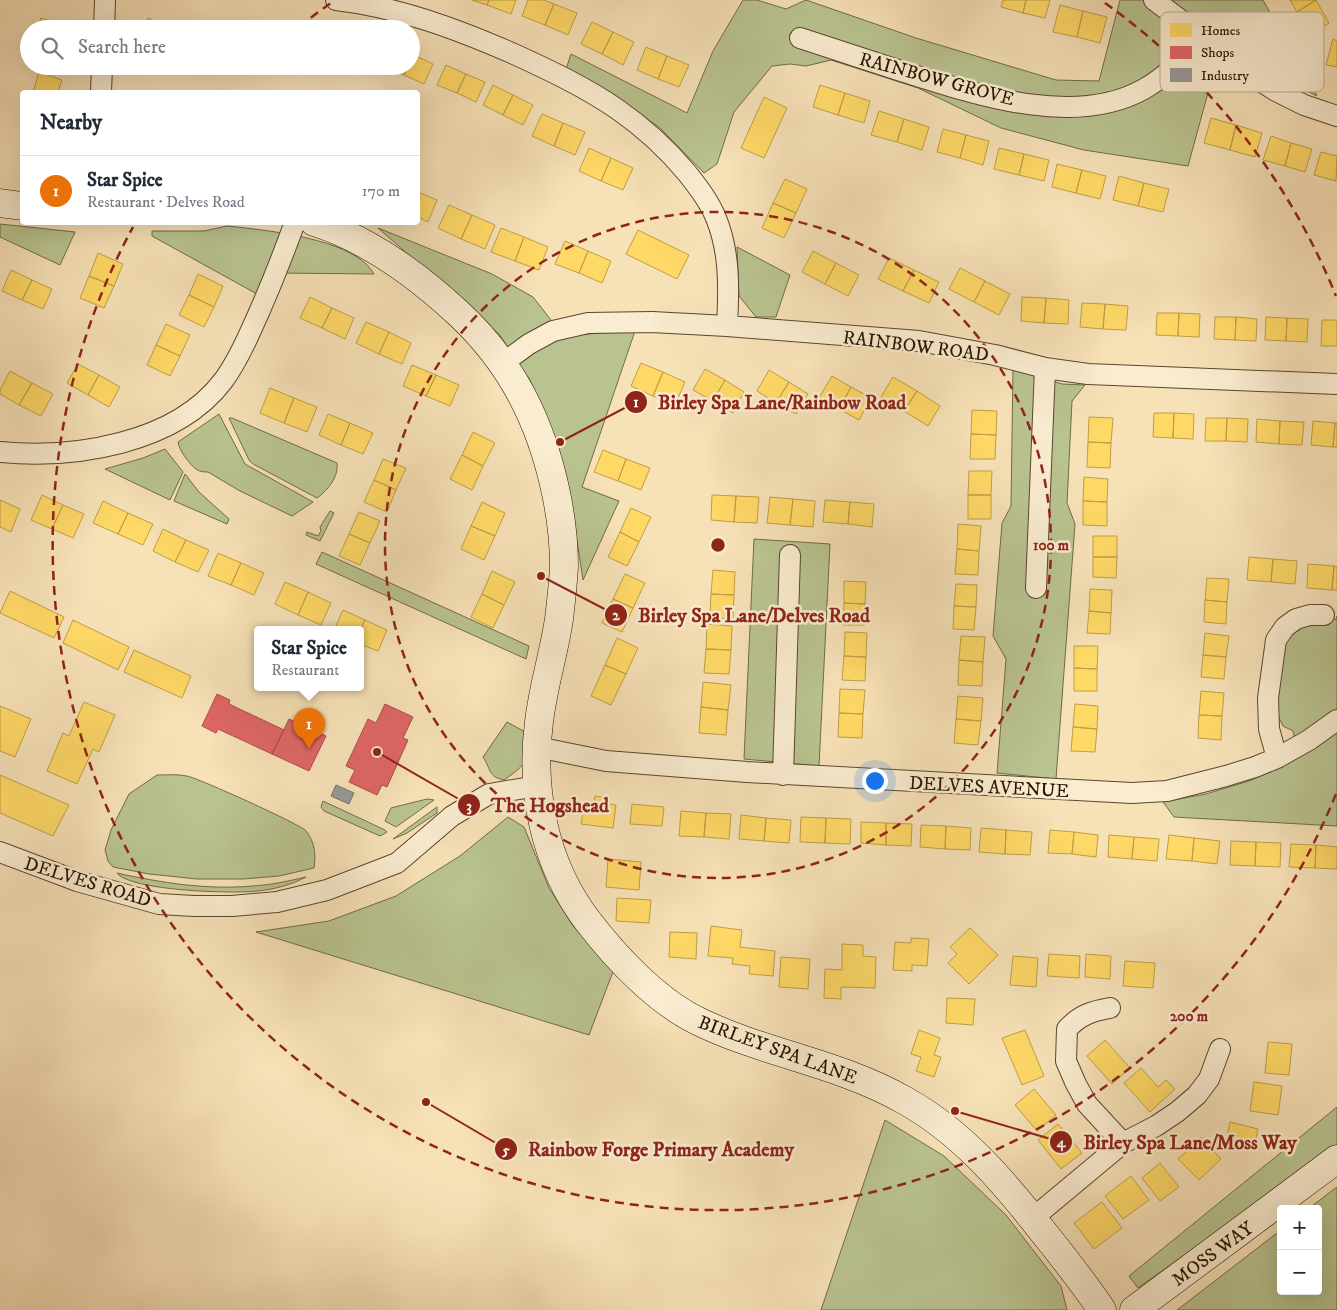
<!DOCTYPE html>
<meta charset="utf-8">
<style>
:root{--surface:#fff;--page:#f6f6f7;--text:#1f2937;--muted:#747a83;--line:#e0e1e3;--accent:#8f2418}
body{margin:0;font-family:"IM FELL DW Pica",serif;background:var(--page);color:var(--text)}
.controls{position:absolute;right:15px;bottom:15px;display:grid;overflow:hidden;border-radius:5px;box-shadow:0 5px 20px #0002}
.controls button{width:45px;height:45px;display:grid;place-items:center;padding:0;border:0;border-bottom:1px solid var(--line);background:var(--surface);color:var(--text);font:25px sans-serif}
.you{position:absolute;left:874px;top:780px;width:18px;height:18px;margin:-12px;border:4px solid #fff;border-radius:50%;background:#1a73e8;box-shadow:0 0 0 8px #1a73e833}
.badge{display:grid;place-items:center;width:32px;height:32px;border-radius:50%;background:var(--accent);color:#fff;font-size:16px;font-weight:700}
.pin{position:absolute;translate:-50% -41px;filter:drop-shadow(0 1px 2px #0008)}
.pin::after{content:'';position:absolute;top:26px;width:18px;height:15px;background:inherit;clip-path:polygon(0 0,100% 0,50% 100%)}
.popup{position:absolute;left:254px;top:626px;width:110px;height:65px;box-sizing:border-box;display:grid;place-content:center;border-radius:5px;background:var(--surface);filter:drop-shadow(0 1px 4px #0005);font-size:16px;white-space:nowrap;color:var(--muted)}
.popup b{font-size:19px;color:var(--text)}
.popup::after{content:'';position:absolute;left:50%;top:100%;margin-left:-10px;border:10px solid transparent;border-top-color:var(--surface)}
.list{margin:0;padding:0;list-style:none}
h2{display:flex;justify-content:space-between;align-items:center;height:65px;margin:0;padding:0 20px;font-size:21px}
h2 small{font-size:16px;font-weight:400;color:var(--muted)}
.list li{display:grid;grid-template-columns:32px 1fr auto;gap:15px;align-items:center;box-sizing:border-box;height:70px;padding:0 20px;border-top:1px solid var(--line)}
.list b{display:block;font-size:19px;white-space:nowrap}
.list p{margin:0;font-size:16px;white-space:nowrap;color:var(--muted)}
.list em{font-size:16px;font-style:normal;color:var(--muted)}
.icon{flex:none;width:28px;height:28px;fill:none;stroke:currentColor;stroke-width:2;stroke-linecap:round;stroke-linejoin:round}
.map{position:relative;flex:none;width:1337px;height:1310px;overflow:hidden}
.search{position:absolute;background:var(--surface);box-shadow:0 5px 20px #0002;left:20px;top:20px;width:400px;height:55px;display:flex;align-items:center;gap:12px;box-sizing:border-box;padding:0 18px;border-radius:28px;color:var(--muted);font-size:19px}
.panel{position:absolute;background:var(--surface);box-shadow:0 5px 20px #0002;left:20px;top:90px;width:400px;height:135px;border-radius:5px}
.map>svg:first-child{display:block}
</style>
<div class="map">
<svg width="1337" height="1310" viewBox="0 0 1337 1310">
<rect width="100%" height="100%" fill="#f7e1b7"/>
<filter id="stains"><feTurbulence type="fractalNoise" baseFrequency=".004" numOctaves="4"/><feColorMatrix values="0 0 0 0 .2 0 0 0 0 .09 0 0 0 0 .02 0 0 0 .5 -.17"/></filter>
<radialGradient id="worn" r=".72"><stop offset=".6" stop-color="#630" stop-opacity="0"/><stop offset="1" stop-color="#630" stop-opacity=".3"/></radialGradient>
<!-- green -->
<path fill="#b9c390" stroke="#706b48" d="M743 0H757L786 9 806 0 916 38 1056 80 1099 81 1120 0H1263L1317 96 1279 77 1235 49 1212 78 1188 166 1084 150 1001 128 918 88 831 60 806 66 790 64 772 66 734 112 717 164 704 173 659 127 606 91 566 69 571 54 687 113 713 51Z
M0 224 75 232 60 265 0 237Z
M227 226C265 230 334 237 364 262 368 265 371 270 374 274L277 273 266 299 152 236V231H204Z
M378 228 492 274 533 297 551 320 554 331 572 335 635 331 582 487 619 501 583 580 569 489 551 432 530 380 499 334Z
M737 247 790 275 776 317H756L739 296Z
M1013 369 1062 384 1085 385 1072 401 1067 503 1075 524 1056 779 997 773 1006 659 993 636 1002 523 1011 506Z
M219 414 245 464 313 502 292 516 240 491 208 472C204 472 200 472 196 469 189 464 179 450 178 442Z
M229 418H232L337 463C339 477 327 491 317 498L253 464 249 460Z
M165 449 183 472 170 500 105 469 143 458Z
M185 474 199 492 229 519 227 524 174 501Z
M330 511 334 513 320 541 306 535 307 532 318 536 321 531 320 527Z
M754 539 830 544 819 766 744 759Z
M322 552 529 646 526 659 316 564Z
M1337 616V826L1174 817 1163 802 1206 794 1252 780 1299 757 1293 731 1283 726 1278 716V678L1282 650 1289 633 1303 625 1336 619Z
M507 722 527 733C525 763 530 762 504 780 488 777 491 769 483 757Z
M157 775C167 775 178 774 187 776 198 778 302 825 306 831 315 842 316 855 314 868L279 876 244 879H197L149 874 113 867 108 861 105 850 111 830 129 794Z
M427 799 434 800 396 827 385 821 391 808Z
M323 801 385 830 387 832 380 836 324 811 321 807Z
M437 807V813L407 833 393 839Z
M508 817 524 827 549 888 573 926 614 969 589 1035 256 932 329 921 396 896 460 856Z
M117 873C162 883 207 890 253 886 271 885 289 881 306 877 291 885 275 889 258 891 234 894 131 891 117 873Z
M1337 1107V1146L1138 1288 1129 1276Z
M885 1120 944 1156 1006 1215 1061 1286 1067 1310H821Z
M1337 1187V1310H1177L1281 1230V1291H1318V1209H1308Z"/>
<!-- homes -->
<path fill="#ffd966" stroke="#be9e47" d="M472 0H489L487 5Z
M489 0H516L511 14 487 5Z
M528 0H544L554 4 545 25 522 16Z
M1003 0H1026L1023 13 1001 7Z
M1026 0H1050L1045 18 1023 13Z
M1290 0H1316L1297 12Z
M1316 0 1329 23 1310 35 1297 12Z
M554 4 577 13 568 35 545 25Z
M1060 5 1083 11 1077 37 1053 32Z
M1083 11 1107 17 1100 43 1077 37Z
M41 18 64 25 63 29H38Z
M148 18 170 29H143Z
M592 22 613 32 602 54 581 44Z
M613 32 634 42 623 65 602 54Z
M1333 39 1337 41V67L1326 65Z
M646 47 667 56 658 79 637 70Z
M414 55 433 64 424 84 404 75 408 66H411Z
M667 56 689 65 679 87 658 79Z
M446 65 466 74 457 93 437 85Z
M356 66H372L370 73Z
M385 66H408L404 75Z
M39 72 62 80 58 92H33Z
M466 74 485 82 476 102 457 93Z
M493 85 513 95 503 115 483 105Z
M820 85 845 93 838 115 813 107Z
M845 93 870 101 864 123 838 115Z
M513 95 533 105 523 125 503 115Z
M764 97 787 108 764 158 741 148Z
M879 111 904 119 897 142 871 135Z
M542 114 563 123 554 146 532 136Z
M1211 118 1236 125 1230 150 1204 143Z
M904 119 929 127 922 150 897 142Z
M563 123 585 132 575 155 554 146Z
M1236 125 1262 133 1255 157 1230 150Z
M943 129 966 135 960 158 937 152Z
M966 135 989 141 983 165 960 158Z
M1271 136 1291 143 1285 166 1263 160Z
M1291 143 1312 149 1305 172 1285 166Z
M589 148 611 158 601 181 579 171Z
M999 148 1024 154 1019 175 994 169Z
M1321 152 1337 156 1336 181 1314 175Z
M1024 154 1049 160 1044 181 1019 175Z
M611 158 633 168 623 190 601 181Z
M1057 164 1082 170 1076 193 1052 187Z
M1082 170 1106 176 1100 199 1076 193Z
M1119 176 1144 183 1138 206 1113 200Z
M785 179 807 189 796 213 773 203Z
M1144 183 1169 189 1163 212 1138 206Z
M418 192 437 200 428 222 418 217Z
M773 203 796 213 784 238 762 228Z
M449 205 472 215 461 239 438 228Z
M472 215 495 225 485 249 461 239Z
M501 228 524 237 515 261 491 252Z
M638 230 689 255 677 279 626 254Z
M524 237 548 247 539 270 515 261Z
M565 241 588 251 579 273 555 264Z
M588 251 611 261 602 283 579 273Z
M813 251 836 263 825 284 802 272Z
M98 253 123 264 114 286 89 276Z
M889 258 914 270 903 291 878 279Z
M836 263 859 275 848 296 825 284Z
M960 268 985 281 974 302 949 289Z
M11 270 32 280 22 300 2 291Z
M914 270 939 282 929 303 903 291Z
M198 274 223 286 214 307 189 295Z
M89 276 114 286 104 308 80 298Z
M32 280 52 289 43 309 22 300Z
M985 281 1010 294 999 315 974 302Z
M189 295 214 307 204 327 179 315Z
M310 297 332 308 322 328 300 318Z
M1022 297 1046 298 1044 323 1021 321Z
M1046 298 1069 300 1068 324 1044 323Z
M1082 303 1105 304 1103 329 1080 327Z
M1105 304 1128 306 1126 330 1103 329Z
M332 308 354 318 345 339 322 328Z
M1157 313H1179L1178 336 1156 335Z
M1179 313 1200 314 1199 337 1178 336Z
M1215 317H1236L1235 340 1214 339Z
M1236 317 1257 319 1256 341 1235 340Z
M1266 317 1287 318 1286 341 1265 340Z
M1287 318 1308 319 1307 342 1286 341Z
M1322 320H1337V346H1321Z
M366 322 389 332 379 354 356 343Z
M166 324 190 335 180 356 156 345Z
M389 332 411 343 402 364 379 354Z
M156 345 180 356 170 376 147 365Z
M641 363 663 372 653 396 631 386Z
M78 364 99 375 88 395 67 383Z
M412 365 436 375 426 396 403 386Z
M705 369 725 380 713 401 693 390Z
M769 370 789 382 776 403 757 391Z
M10 371 32 383 19 405 0 394V390Z
M663 372 685 382 675 405 653 396Z
M99 375 120 387 109 407 88 395Z
M436 375 459 385 450 406 426 396Z
M832 376 851 387 839 409 819 398Z
M893 377 917 391 904 411 881 397Z
M725 380 744 392 733 413 713 401Z
M789 382 808 394 796 414 776 403Z
M32 383 53 394 41 416 19 405Z
M851 387 871 398 859 420 839 409Z
M270 388 294 398 284 423 260 413Z
M917 391 940 406 928 426 904 411Z
M294 398 317 407 307 432 284 423Z
M972 410 997 411 996 435 971 434Z
M1154 413H1174L1173 438 1153 437Z
M1174 413 1194 414 1193 439 1173 438Z
M328 414 350 423 341 445 319 435Z
M1089 417 1113 418 1111 443 1088 442Z
M1206 418H1227L1226 441H1205Z
M1227 418 1248 419 1247 442 1226 441Z
M1257 419 1280 421 1279 444 1256 442Z
M1280 421 1304 422 1302 445 1279 444Z
M1313 421 1335 423 1333 447 1311 445Z
M350 423 373 433 363 454 341 445Z
M1335 423H1337V447H1333Z
M473 432 495 443 483 466 462 455Z
M971 434 996 435 995 459H970Z
M1088 442 1111 443 1110 468 1087 467Z
M603 450 626 459 618 481 594 472Z
M462 455 483 466 472 490 450 479Z
M383 459 406 468 396 490 374 480Z
M626 459 650 468 641 490 618 481Z
M969 471H992L991 495H968Z
M1084 477 1108 479 1107 502 1083 501Z
M374 480 396 490 387 512 364 502Z
M42 495 63 505 52 529 31 520Z
M712 495 736 496 734 522 711 520Z
M968 495H991V519H968Z
M736 496 759 497 757 523 734 522Z
M770 497 793 499 790 525 767 523Z
M793 499 815 501 813 527 790 525Z
M0 500 20 509 11 532 0 527Z
M825 500 850 502 848 524 823 522Z
M103 501 128 513 118 534 93 523Z
M1083 501 1107 502V526L1083 525Z
M482 502 505 513 495 536 471 526Z
M850 502 874 504 872 527 848 524Z
M63 505 84 514 73 538 52 529Z
M631 508 651 517 639 542 620 532Z
M359 512 380 521 370 543 349 534Z
M128 513 153 524 143 545 118 534Z
M958 524 981 526 979 551 957 549Z
M471 526 495 536 484 560 461 549Z
M163 529 186 540 175 562 153 551Z
M620 532 639 542 627 566 608 557Z
M349 534 370 543 360 565 339 556Z
M1093 536H1117V557H1093Z
M186 540 209 550 198 572 175 562Z
M957 549 979 551 978 575 955 574Z
M218 553 241 563 231 585 208 576Z
M1093 557H1117L1116 578 1093 577Z
M1249 557 1273 559 1271 582 1247 580Z
M1273 559 1297 561 1295 584 1271 582Z
M241 563 264 573 254 595 231 585Z
M1308 564 1334 566 1332 590 1307 588Z
M1334 566 1337 567V590H1332Z
M713 570 735 572 734 595 711 594Z
M492 571 515 582 504 605 482 594Z
M625 574 645 583 633 608 613 599Z
M1207 578 1229 579 1227 602 1205 600Z
M844 581 866 582 865 604 844 603Z
M285 582 308 592 298 615 275 604Z
M956 584 977 585 976 607 954 606Z
M1090 589 1112 590 1111 613 1089 611Z
M10 591 64 617 54 638 0 613Z
M308 592 331 603 321 625 298 615Z
M482 594 504 605 493 628 471 617Z
M711 594 734 595 733 619 710 618Z
M613 599 633 608 622 632 602 623Z
M1205 600 1227 602 1226 624 1204 622Z
M844 603 865 604V625H843Z
M954 606 976 607 974 630 953 629Z
M343 610 365 620 360 630H334Z
M1089 611 1111 613 1110 634 1087 633Z
M73 620 129 647 118 670 63 643Z
M365 620 387 630 378 651 360 644V630Z
M707 624 732 626 731 650 706 649Z
M845 632 867 633 866 657 844 656Z
M1205 633 1229 636 1226 657 1203 655Z
M961 636 985 637 983 662 959 660Z
M617 638 638 648 626 674 605 665Z
M1074 646H1098L1097 669 1074 668Z
M706 649 731 650 729 674 704 673Z
M134 650 191 676 182 698 124 672Z
M1203 655 1226 657 1224 679 1201 677Z
M844 656 866 657 865 681 842 680Z
M959 660 983 662 982 686 958 685Z
M605 665 626 674 611 705 591 696Z
M1074 668 1097 669V691H1074Z
M703 682 731 685 728 710 701 707Z
M840 689 865 690 863 714 839 713Z
M1201 691 1224 693 1222 716 1199 715Z
M958 696 983 698 981 721 956 719Z
M84 702 115 715 99 752 93 749 77 784 47 771 63 733 69 736Z
M1075 704 1098 706 1097 729 1073 727Z
M0 706 31 719 15 757 0 751Z
M701 707 728 710 726 735 699 733Z
M839 713 863 714 862 738 838 737Z
M1199 715 1222 716 1221 740 1198 738Z
M956 719 981 721 978 745 954 743Z
M1073 727 1097 729 1095 752 1071 751Z
M0 775 69 805 53 836 0 813Z
M595 796 610 798 609 804 616 805 613 828 581 824 584 806 593 807Z
M632 804 664 807 662 826 630 824Z
M681 811 706 813 704 837 679 836Z
M706 813 731 814 729 839 704 837Z
M741 815 766 818 764 841 739 839Z
M801 817 826 818 825 843 800 842Z
M766 818 791 820 789 843 764 841Z
M826 818 851 819 850 844 825 843Z
M861 822 886 823V845L861 843Z
M886 823 912 824 911 846 886 845Z
M921 825 946 826 945 849 920 847Z
M946 826 971 828 970 850 945 849Z
M981 828 1006 830 1005 854 979 852Z
M1006 830 1032 832 1030 855 1005 854Z
M1050 830 1074 832 1072 854 1048 853Z
M1074 832 1098 835 1096 857 1072 854Z
M1109 835 1134 837 1132 859 1108 857Z
M1169 835 1194 838 1192 861 1166 859Z
M1134 837 1159 839 1157 861 1132 859Z
M1194 838 1220 841 1217 864 1192 861Z
M1231 841 1256 842 1255 866 1230 865Z
M1256 842 1281 843 1280 867 1255 866Z
M1291 844 1316 845 1315 868 1289 867Z
M1316 845 1337 847V869L1315 868Z
M608 859 641 862 639 890 606 887Z
M617 898 651 900 649 923 616 921Z
M711 926 742 930 740 947 775 951 773 976 749 974 750 966 732 964 733 958 708 956Z
M970 928 998 955 969 984 948 963 957 954 950 947Z
M670 932 697 933 696 959 669 957Z
M911 938 929 939 927 966 912 965V971L893 970 895 942 911 943Z
M842 944 863 945V956L876 957 875 988 841 987V999L824 998 825 969 842 970Z
M1049 954 1080 956 1079 978 1047 976Z
M1086 954 1111 956 1110 979 1085 977Z
M1013 956 1038 958 1036 987 1010 985Z
M781 957 810 959 808 989 779 987Z
M1125 961 1155 963 1153 988 1123 986Z
M947 998 975 999 973 1025 946 1023Z
M919 1030 940 1038 934 1055 941 1057 934 1077 916 1071 921 1057 911 1054Z
M1025 1030 1044 1076 1022 1085 1002 1038Z
M1105 1040 1130 1068 1112 1084 1087 1056Z
M1268 1042 1292 1044 1289 1075 1265 1073Z
M1141 1068 1158 1087 1166 1080 1175 1089 1150 1112 1124 1083Z
M1254 1082 1282 1086 1278 1115 1250 1111Z
M1034 1089 1056 1115 1037 1131 1015 1105Z
M1230 1122 1258 1129 1254 1148 1226 1141Z
M1058 1124 1082 1153 1061 1169 1038 1140Z
M1201 1137 1221 1159 1199 1180 1178 1159Z
M1160 1163 1179 1187 1160 1201 1142 1178Z
M1131 1176 1149 1200 1123 1219 1105 1196Z
M1102 1202 1122 1228 1094 1249 1074 1223Z"/>
<!-- shops -->
<path fill="#e06666" stroke="#a84d47" d="M217 694 230 700 229 704 284 730 272 754 218 729 216 733 202 726Z
M385 704 413 717 403 738 408 740 387 787 382 785 377 795 349 782 355 770 346 766 368 719 376 723Z
M289 719 326 736 309 771 272 754Z"/>
<!-- industry -->
<path fill="#999" stroke="#76716b" d="M336 785 354 793 349 804 331 796Z"/>
<g fill="none" stroke-linecap="round" stroke-linejoin="round">
<!-- street casing -->
<g stroke="#5a462e" stroke-width="22">
<path id="street" d="M336 0C398 7 457 29 514 54 549 70 585 87 617 109 643 127 667 149 687 173 698 187 709 201 716 218 730 252 729 289 727 326
M1154 0 1223 52 1251 75 1276 91 1304 105 1337 116
M104 29 105 0
M800 38C834 49 867 60 901 71 972 93 1073 129 1144 89 1167 76 1186 56 1203 37
M101 92 102 66
M503 363 529 344 553 331 588 323 652 322 727 326 919 341 995 355 1045 368 1088 374 1337 384
M0 452C74 459 175 444 223 381 235 365 244 346 252 328 268 293 282 258 295 222
M1036 588 1045 368
M537 747 606 761 747 772 1132 793 1167 791 1226 776 1255 767 1277 758 1309 740 1337 720
M1277 758 1269 729 1268 698 1276 640 1285 627 1296 619 1310 615H1324
M783 775 790 555
M0 852 77 881 159 904 194 906H232L277 902 327 890 397 863 452 816 489 794 537 786
M1110 1008C1092 1011 1080 1015 1067 1029L1066 1061 1076 1084 1087 1104 1123 1143
M1033 1218 1123 1143 1156 1126 1177 1112 1197 1095 1209 1079 1220 1049"/>
</g>
<!-- secondary casing -->
<g stroke="#261300" stroke-width="29">
<path id="secondary" d="M0 203 22 206
M314 222C368 239 417 275 458 313 512 363 541 422 556 493 561 517 564 542 564 567 563 584 561 602 559 619 554 653 543 687 539 722 530 790 544 863 587 920 616 958 658 1003 702 1023 767 1054 841 1064 904 1100 962 1132 1004 1182 1044 1233 1064 1258 1084 1283 1102 1310
M1134 1310 1337 1159"/>
</g>
<!-- street -->
<use href="#street" stroke="#faecd0" stroke-width="20"/>
<!-- secondary -->
<use href="#secondary" stroke="#faecd0" stroke-width="28"/>
</g>
<!-- distance rings -->
<g fill="none" stroke="#8f2418" stroke-width="2.5" stroke-dasharray="9 6">
<circle cx="718" cy="545" r="333"/>
<path d="M1336 794A666 666 0 1 1 133 227M299 27A666 666 0 0 1 331 3M1105 3A666 666 0 0 1 1336 296"/>
</g>
<g text-anchor="middle" stroke-width="5" stroke-linejoin="round" paint-order="stroke">
<!-- street labels -->
<g font-size="19" fill="#261300" stroke="#faecd0">
<text transform="translate(937 78) rotate(15)" y="7">RAINBOW GROVE</text>
<text transform="translate(916 345) rotate(7)" y="7">RAINBOW ROAD</text>
<text transform="translate(989 786) rotate(3)" y="7">DELVES AVENUE</text>
<text transform="translate(88 881) rotate(17)" y="7">DELVES ROAD</text>
<text transform="translate(778 1049) rotate(20)" y="7">BIRLEY SPA LANE</text>
<text transform="translate(1212 1253) rotate(-36)" y="7">MOSS WAY</text>
</g>
</g>
<!-- legend -->
<rect x="1160" y="12" width="164" height="80" rx="8" fill="#faecd0" stroke="#baab92" stroke-width="1"/>
<rect x="1170" y="23" width="22" height="14" fill="#ffd966"/>
<rect x="1170" y="46" width="22" height="13" fill="#e06666"/>
<rect x="1170" y="68" width="22" height="14" fill="#999"/>
<g font-size="14" fill="#261300">
<text x="1201" y="35">Homes</text>
<text x="1201" y="57">Shops</text>
<text x="1201" y="80">Industry</text>
</g>
<circle cx="718" cy="545" r="8" fill="#8f2418" stroke="#faecd0" stroke-width="2.5"/>
<g font-size="15" text-anchor="middle" font-weight="bold" fill="#8f2418" stroke="#faecd0" stroke-width="5" stroke-linejoin="round" paint-order="stroke">
<text x="1051" y="550">100 m</text>
<text x="1189" y="1021">200 m</text>
</g>
<!-- callouts -->
<path fill="none" stroke="#8f2418" stroke-width="2" d="M560 442L636 402M541 576L616 615M377 752L469 805M955 1111L1061 1142M426 1102L506 1149"/>
<g fill="#8f2418" stroke="#faecd0" stroke-width="2">
<circle cx="560" cy="442" r="5"/>
<circle cx="541" cy="576" r="5"/>
<circle cx="377" cy="752" r="5"/>
<circle cx="955" cy="1111" r="5"/>
<circle cx="426" cy="1102" r="5"/>
<circle cx="636" cy="402" r="12"/>
<circle cx="616" cy="615" r="12"/>
<circle cx="469" cy="805" r="12"/>
<circle cx="1061" cy="1142" r="12"/>
<circle cx="506" cy="1149" r="12"/>
</g>
<g font-size="15" text-anchor="middle" font-weight="bold" fill="#fff">
<text x="636" y="407">1</text>
<text x="616" y="620">2</text>
<text x="469" y="811">3</text>
<text x="1061" y="1147">4</text>
<text x="506" y="1155">5</text>
</g>
<g font-size="20" text-anchor="middle" font-weight="bold" fill="#8f2418" stroke="#faecd0" stroke-width="5" stroke-linejoin="round" paint-order="stroke">
<text x="782" y="409">Birley Spa Lane/Rainbow Road</text>
<text x="754" y="622">Birley Spa Lane/Delves Road</text>
<text x="550" y="812">The Hogshead</text>
<text x="1190" y="1149">Birley Spa Lane/Moss Way</text>
<text x="661" y="1156">Rainbow Forge Primary Academy</text>
</g>
<rect width="100%" height="100%" filter="url(#stains)"/>
<rect width="100%" height="100%" fill="url(#worn)"/>
</svg>
<div class="controls">
<button>+</button>
<button>−</button>
</div>
<div class="you"></div>
<div class="pin badge" style="left:309px;top:749px;background:#e8710a">1</div>
<div class="popup"><b>Star Spice</b>Restaurant</div>
<div class="search"><svg class="icon" aria-label="search" viewBox="0 0 24 24"><circle cx="10" cy="10" r="6"/><path d="M15 15l6 6"/></svg>Search here</div>
<section class="panel">
<h2>Nearby<small></small></h2>
<ul class="list">
<li><span class="badge" style="background:#e8710a">1</span><div><b>Star Spice</b><p>Restaurant · Delves Road</p></div><em>170 m</em></li>
</ul>
</section>
</div>
